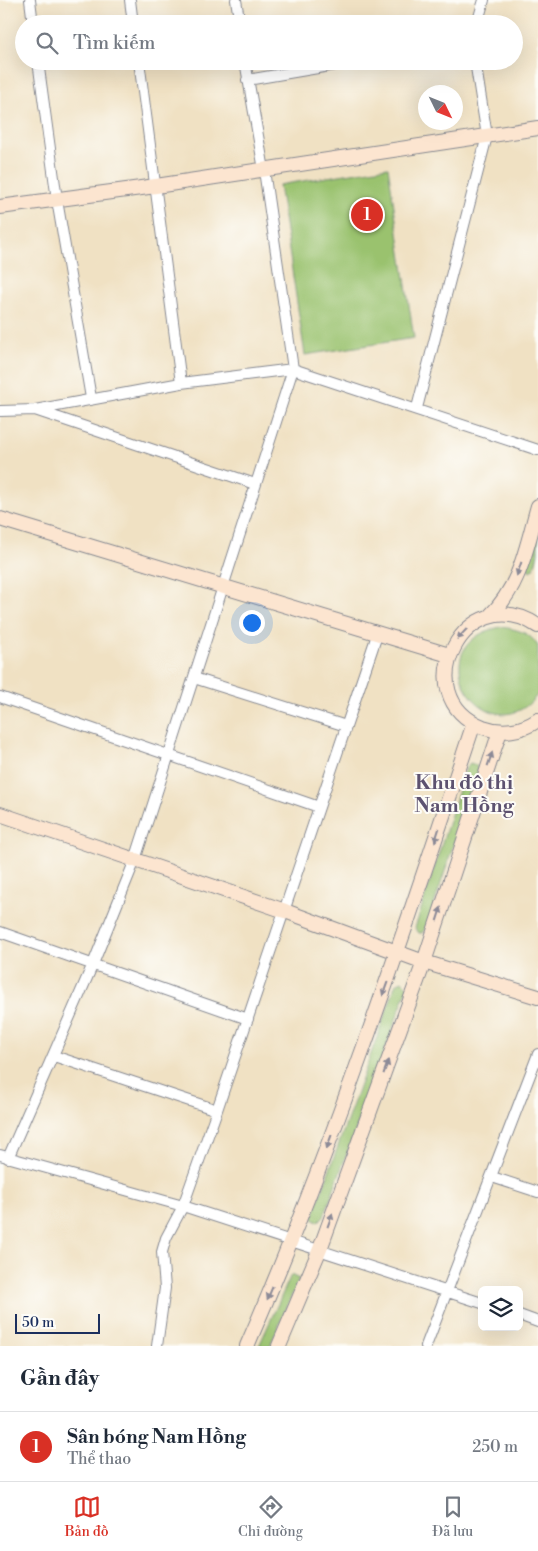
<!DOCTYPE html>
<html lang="vi">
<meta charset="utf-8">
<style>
:root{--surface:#fff;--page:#f2f2f3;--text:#1f2937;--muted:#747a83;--line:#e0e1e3;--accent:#d93025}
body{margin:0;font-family:"Libre Bodoni",serif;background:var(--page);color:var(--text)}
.controls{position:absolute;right:15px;bottom:15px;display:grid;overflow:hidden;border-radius:8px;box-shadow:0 5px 20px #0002}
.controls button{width:45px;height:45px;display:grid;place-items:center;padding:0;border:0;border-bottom:1px solid var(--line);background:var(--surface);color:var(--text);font:25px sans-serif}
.compass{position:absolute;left:418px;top:85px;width:45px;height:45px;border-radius:50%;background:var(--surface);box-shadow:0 5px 20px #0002;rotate:133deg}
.scale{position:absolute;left:15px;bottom:12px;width:85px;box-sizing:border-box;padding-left:5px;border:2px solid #1b2f5e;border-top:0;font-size:14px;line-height:18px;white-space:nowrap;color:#1b2f5e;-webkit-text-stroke:4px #fdfcf7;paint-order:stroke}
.you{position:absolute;left:251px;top:622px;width:18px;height:18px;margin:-12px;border:4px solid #fff;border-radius:50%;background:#1a73e8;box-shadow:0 0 0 8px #1a73e833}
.badge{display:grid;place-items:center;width:32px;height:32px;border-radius:50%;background:var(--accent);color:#fff;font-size:16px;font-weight:700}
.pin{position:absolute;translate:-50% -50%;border:2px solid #fff;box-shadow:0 1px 5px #0006}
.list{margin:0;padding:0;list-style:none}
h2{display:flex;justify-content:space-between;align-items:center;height:65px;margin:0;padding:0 20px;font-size:21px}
h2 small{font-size:16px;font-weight:400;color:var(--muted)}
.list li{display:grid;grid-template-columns:32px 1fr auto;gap:15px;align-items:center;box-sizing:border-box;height:70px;padding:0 20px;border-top:1px solid var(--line)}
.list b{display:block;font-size:19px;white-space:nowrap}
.list p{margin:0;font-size:16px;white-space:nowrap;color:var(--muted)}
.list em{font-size:16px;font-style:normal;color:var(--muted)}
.icon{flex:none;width:28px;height:28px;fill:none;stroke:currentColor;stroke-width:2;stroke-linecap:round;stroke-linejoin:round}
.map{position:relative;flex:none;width:538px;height:1346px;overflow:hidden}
.search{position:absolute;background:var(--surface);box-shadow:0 5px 20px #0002;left:15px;right:15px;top:15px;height:55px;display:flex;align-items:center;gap:12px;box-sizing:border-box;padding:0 18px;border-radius:28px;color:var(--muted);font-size:19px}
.sheet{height:135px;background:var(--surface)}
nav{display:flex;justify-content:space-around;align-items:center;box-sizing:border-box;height:70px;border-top:1px solid var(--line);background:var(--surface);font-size:14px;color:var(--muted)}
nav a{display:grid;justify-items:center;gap:2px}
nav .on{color:var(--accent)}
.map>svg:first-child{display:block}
</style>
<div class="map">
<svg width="538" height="1346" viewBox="0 0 538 1346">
<rect width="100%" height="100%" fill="#fdfcf7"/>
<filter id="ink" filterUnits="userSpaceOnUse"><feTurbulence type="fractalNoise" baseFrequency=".02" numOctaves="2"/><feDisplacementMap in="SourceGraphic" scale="10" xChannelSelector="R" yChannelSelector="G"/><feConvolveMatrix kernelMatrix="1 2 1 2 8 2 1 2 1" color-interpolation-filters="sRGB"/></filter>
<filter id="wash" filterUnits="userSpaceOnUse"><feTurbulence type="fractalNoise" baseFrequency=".0096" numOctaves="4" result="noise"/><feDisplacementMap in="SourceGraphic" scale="20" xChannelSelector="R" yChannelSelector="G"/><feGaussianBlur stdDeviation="1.12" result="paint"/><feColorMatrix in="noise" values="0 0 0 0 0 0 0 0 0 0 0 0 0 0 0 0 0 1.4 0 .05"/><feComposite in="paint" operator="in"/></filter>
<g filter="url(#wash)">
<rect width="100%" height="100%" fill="#f0e1c3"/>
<!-- green -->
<path fill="#9ac26e" stroke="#5a7866" d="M388 167 414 338 305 355 279 185Z
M538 526V553L534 569 530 571 527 567Z
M501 627C516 629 530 632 538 646V694C490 759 411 645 501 627Z
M470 763 476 765 478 770 427 926 422 933H419L415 928 466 768Z
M402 981 408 987 324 1216 318 1222 313 1219V1216L396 984Z
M291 1275 299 1279 270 1346H259Z"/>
</g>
<g filter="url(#ink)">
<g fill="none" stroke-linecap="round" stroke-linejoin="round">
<!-- street casing -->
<g stroke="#868890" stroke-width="12">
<path id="street" d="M30 0 33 24
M130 0 133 24
M236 0 240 24
M477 24 484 0
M38 61 57 200 91 398
M139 61 181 383
M247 80 359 61
M417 408 487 136 475 61
M35 410 255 484
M0 411 35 410 181 383 293 369 538 450
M194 678 346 726
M0 697 319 807
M0 932 248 1019
M54 1056 217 1110
M0 1155 183 1206 482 1303
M8 1158 93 964 135 860 293 369 264 170 245 61
M492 1177 538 1192
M519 1315 538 1322
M157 1346 165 1288 162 1252 166 1238 183 1206 217 1110 378 632
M426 1346 538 1054"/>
</g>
<!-- secondary casing -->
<g stroke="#868890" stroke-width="16">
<path id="secondary" d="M0 207 156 186 538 128
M0 519 449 655
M489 617C521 585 526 548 538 506
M538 626C466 578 405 696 483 727 502 734 522 731 538 720
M0 814 285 911 424 962 538 997
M247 1346C335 1143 404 933 474 723
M279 1346 320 1249 424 962 500 731"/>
</g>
<!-- street -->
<use href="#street" stroke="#fff" stroke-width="10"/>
<!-- secondary -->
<use href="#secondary" stroke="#fce5d0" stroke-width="14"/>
</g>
<!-- one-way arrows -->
<defs><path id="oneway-solid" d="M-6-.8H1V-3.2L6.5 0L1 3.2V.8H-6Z" transform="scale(1.25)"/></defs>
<g fill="#8c8a97">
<use href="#oneway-solid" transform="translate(519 569) rotate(109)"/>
<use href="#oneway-solid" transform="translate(462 634) rotate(133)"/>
<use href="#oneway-solid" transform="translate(490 759) rotate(-71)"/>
<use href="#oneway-solid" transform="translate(437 835) rotate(108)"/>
<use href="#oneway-solid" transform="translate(439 914) rotate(-72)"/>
<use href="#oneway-solid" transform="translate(385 989) rotate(110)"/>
<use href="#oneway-solid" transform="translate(386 1067) rotate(-70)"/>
<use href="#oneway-solid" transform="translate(329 1142) rotate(110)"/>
<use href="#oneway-solid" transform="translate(330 1220) rotate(-70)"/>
<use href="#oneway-solid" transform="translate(270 1293) rotate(113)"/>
</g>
</g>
<g text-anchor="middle" stroke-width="4" stroke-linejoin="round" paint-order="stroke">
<!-- quarter labels -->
<g font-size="20" font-weight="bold" fill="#5d5270" stroke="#fdfcf7">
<text x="464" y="789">Khu đô thị<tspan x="464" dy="23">Nam Hồng</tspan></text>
</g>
</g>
</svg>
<div class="controls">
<button><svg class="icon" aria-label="layers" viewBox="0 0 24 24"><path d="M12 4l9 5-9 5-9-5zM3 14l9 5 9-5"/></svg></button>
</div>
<svg class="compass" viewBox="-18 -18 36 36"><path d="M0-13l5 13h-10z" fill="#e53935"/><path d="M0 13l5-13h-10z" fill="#747a83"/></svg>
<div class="scale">50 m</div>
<div class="you"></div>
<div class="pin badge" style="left:367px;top:215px">1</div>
<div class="search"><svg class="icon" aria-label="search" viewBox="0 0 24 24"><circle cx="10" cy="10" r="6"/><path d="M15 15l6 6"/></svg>Tìm kiếm</div>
</div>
<section class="sheet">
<h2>Gần đây<small></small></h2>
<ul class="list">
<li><span class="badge">1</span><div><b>Sân bóng Nam Hồng</b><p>Thể thao</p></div><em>250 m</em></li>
</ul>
</section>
<nav>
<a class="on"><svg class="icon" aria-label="map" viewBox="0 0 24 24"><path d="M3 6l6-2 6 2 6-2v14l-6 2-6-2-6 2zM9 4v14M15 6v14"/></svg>Bản đồ</a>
<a><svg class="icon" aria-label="directions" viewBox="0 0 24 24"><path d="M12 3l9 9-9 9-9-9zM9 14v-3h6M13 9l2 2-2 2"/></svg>Chỉ đường</a>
<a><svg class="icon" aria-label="saved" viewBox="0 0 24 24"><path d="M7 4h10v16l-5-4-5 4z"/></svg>Đã lưu</a>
</nav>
